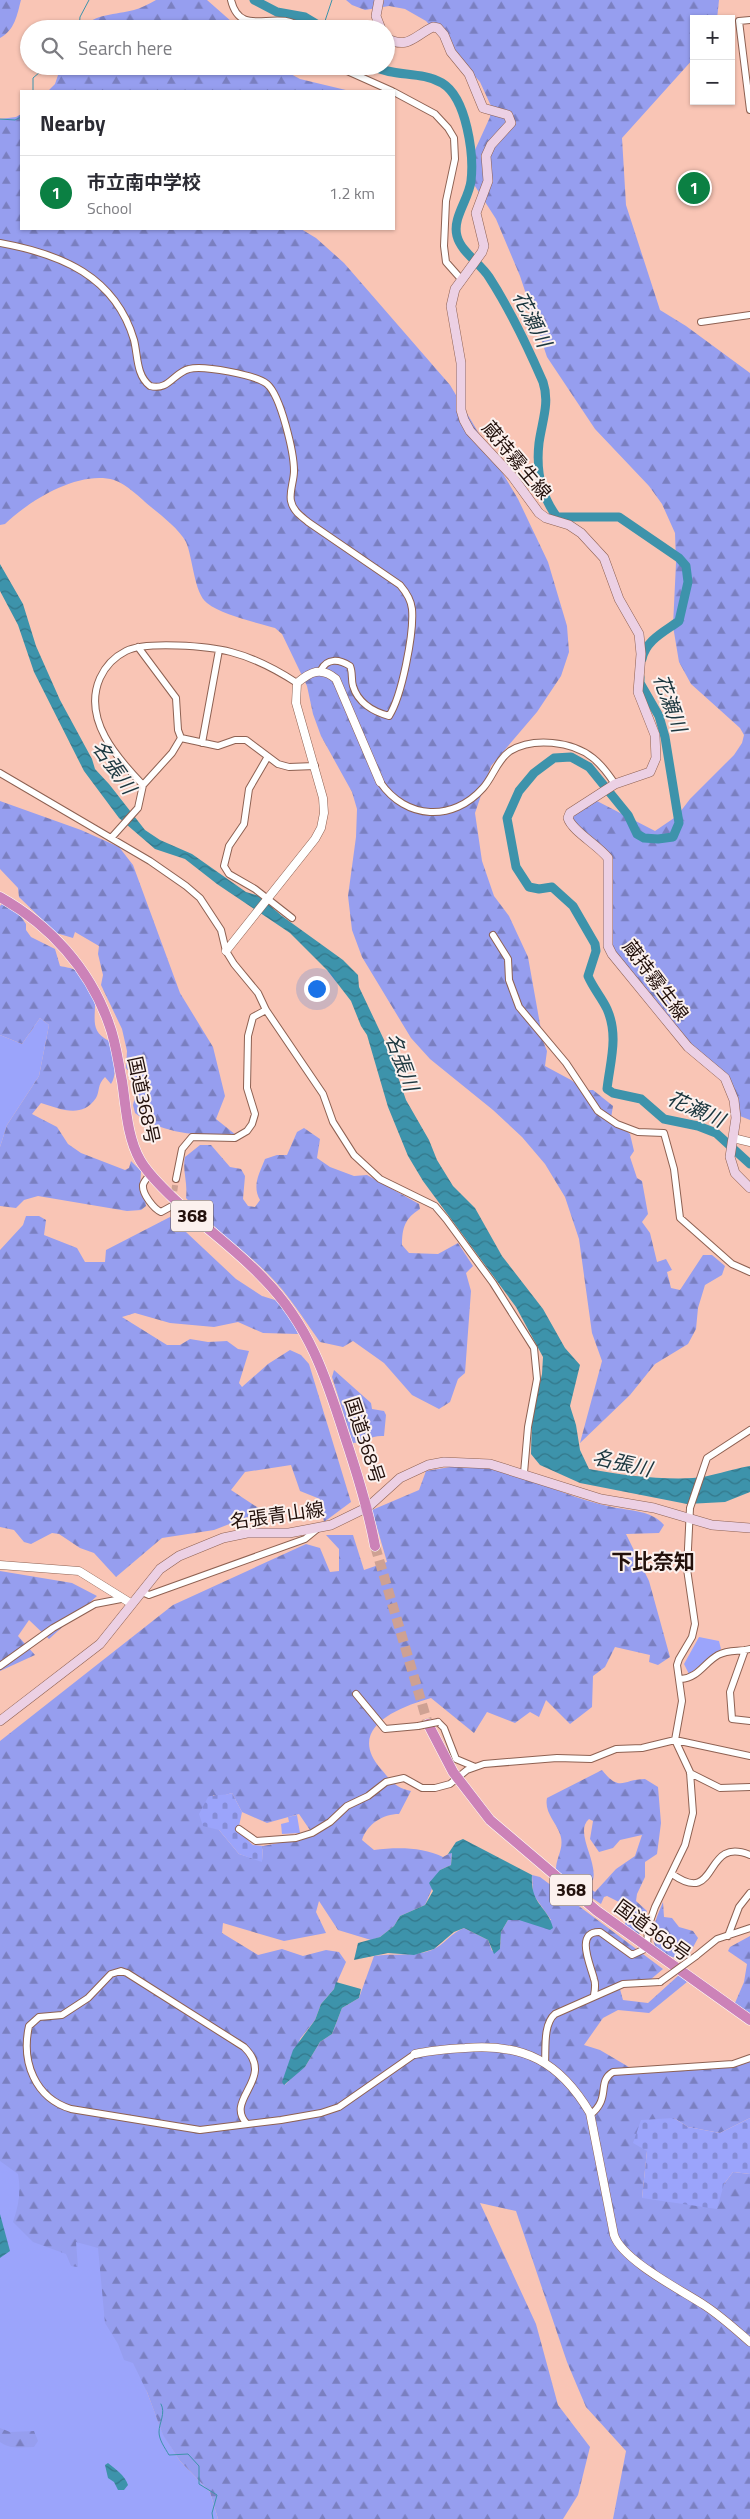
<!DOCTYPE html>
<meta charset="utf-8">
<style>
:root{--surface:#fff;--page:#f7f7f7;--text:#2b2b33;--muted:#7c7c81;--line:#e1e1e2;--accent:#0b8043}
body{margin:0;font-family:"Titillium Web","Noto Sans JP",sans-serif;background:var(--page);color:var(--text)}
.controls{position:absolute;right:15px;top:15px;display:grid;overflow:hidden;border-radius:0px;box-shadow:0 1px 4px #0004}
.controls button{width:45px;height:45px;display:grid;place-items:center;padding:0;border:0;border-bottom:1px solid var(--line);background:var(--surface);color:var(--text);font:25px sans-serif}
.you{position:absolute;left:316px;top:988px;width:18px;height:18px;margin:-12px;border:4px solid #fff;border-radius:50%;background:#1a73e8;box-shadow:0 0 0 8px #1a73e833}
.badge{display:grid;place-items:center;width:32px;height:32px;border-radius:50%;background:var(--accent);color:#fff;font-size:16px;font-weight:700}
.pin{position:absolute;translate:-50% -50%;border:2px solid #fff;box-shadow:0 1px 5px #0006}
.list{margin:0;padding:0;list-style:none}
h2{display:flex;justify-content:space-between;align-items:center;height:65px;margin:0;padding:0 20px;font-size:21px}
h2 small{font-size:16px;font-weight:400;color:var(--muted)}
.list li{display:grid;grid-template-columns:32px 1fr auto;gap:15px;align-items:center;box-sizing:border-box;height:75px;padding:0 20px;border-top:1px solid var(--line)}
.list b{display:block;font-size:19px;white-space:nowrap}
.list p{margin:0;font-size:16px;white-space:nowrap;color:var(--muted)}
.list em{font-size:16px;font-style:normal;color:var(--muted)}
.icon{flex:none;width:28px;height:28px;fill:none;stroke:currentColor;stroke-width:2;stroke-linecap:round;stroke-linejoin:round}
.map{position:relative;flex:none;width:750px;height:2519px;overflow:hidden}
.search{position:absolute;background:var(--surface);box-shadow:0 1px 4px #0004;left:20px;top:20px;width:375px;height:55px;display:flex;align-items:center;gap:12px;box-sizing:border-box;padding:0 18px;border-radius:28px;color:var(--muted);font-size:19px}
.panel{position:absolute;background:var(--surface);box-shadow:0 1px 4px #0004;left:20px;top:90px;width:375px;height:140px;border-radius:0px}
.map>svg:first-child{display:block}
</style>
<div class="map">
<svg width="750" height="2519" viewBox="0 0 750 2519">
<defs>
<pattern id="forest-firs" width="22" height="20" patternUnits="userSpaceOnUse" patternTransform="scale(1.25)"><rect width="22" height="20" fill="#969eef"/><path d="M5 1l3.5 6h-7zM16 11l3.5 6h-7z" fill="#7a7fc0"/></pattern>
<pattern id="cemetery-stones" width="16" height="16" patternUnits="userSpaceOnUse" patternTransform="scale(1.25)"><rect width="16" height="16" fill="#9ba4fb"/><path d="M2 7V4a2 2 0 0 1 4 0v3zM10 15v-3a2 2 0 0 1 4 0v3z" fill="#858cd6"/></pattern>
<pattern id="water-waves" width="16" height="10" patternUnits="userSpaceOnUse" patternTransform="scale(1.25)"><rect width="16" height="10" fill="#3d93ab"/><path d="M0 5q4-4 8 0t8 0" fill="none" stroke="#33778a"/></pattern>
</defs>
<rect width="100%" height="100%" fill="#f9c5b5"/>
<!-- green -->
<path fill="#9ba4fb" d="M40 1018 49 1025 39 1076 7 1125 0 1147V1035L22 1044Z
M699 1637 719 1641 721 1649 689 1674 684 1664Z
M297 1815 300 1833 282 1834 281 1824 289 1822 288 1817Z
M0 2147 105 2244 147 2392 163 2434 180 2461 210 2492 218 2519H0Z"/>
<!-- forest -->
<path fill="url(#forest-firs)" fill-rule="evenodd" d="M0 0H21C17 15 15 30 0 38Z
M156 0H207L240 29H82C94 13 116 15 134 10 141 8 149 4 156 0Z
M346 0H719L717 19H694V58L622 138 626 205 660 310 686 326 750 373V1120L740 1116 733 1086 722 1071 689 1045 611 949 610 858 570 818 595 800 655 831 677 816 690 799 734 755 742 743 744 735 740 728 691 684 679 662 673 626 676 563 675 533 662 504 649 486 595 429 547 357 520 276 496 219 473 183 471 172 475 150 490 117 491 106 480 82 426 21 405 9 389 6 365 10 352 5Z
M61 66H276L300 79 350 91H48L55 84Z
M21 114V229H301L316 238 344 263 450 385 518 499 548 562 567 626 569 652 561 676 537 712 491 766 475 813 482 861 494 896 509 916 528 957 543 1041 547 1051 545 1066 571 1080 584 1090H593L613 1106 611 1118 630 1134 634 1151 630 1157 637 1178 642 1181 648 1214 642 1222 650 1233 657 1262 666 1259 672 1270 667 1272 671 1288 680 1290 703 1255H712L725 1266 722 1275 705 1285 698 1308 696 1329 688 1344 655 1364 630 1395 580 1443 602 1361 592 1333 579 1239 565 1197 545 1164 522 1137 493 1110 430 1059 411 1038 362 957 352 930 348 896 356 837 357 809 352 792 321 736 313 714 307 686 282 634 275 628C255 622 222 615 207 603 194 593 193 558 186 542 179 529 162 516 151 507 140 498 127 484 114 480 79 470 30 500 5 524L0 525V119L16 117Z
M0 801 81 830 119 847 133 865 180 993 213 1047 225 1096 216 1119 236 1135C203 1136 162 1135 135 1113L133 1105 135 1097 134 1085 131 1074 126 1068 127 1051 122 1029 101 985 103 975 98 954 99 946 75 932 73 938 56 933 19 897 18 888 0 869Z
M2 904C13 908 20 914 26 924V930L31 937 55 949 60 966C65 967 72 968 75 970 85 976 95 993 95 1004 95 1021 91 1032 109 1041 112 1055 119 1071 111 1084L105 1077C97 1085 100 1091 96 1098 82 1119 60 1109 41 1103L32 1114 57 1127 68 1144 81 1153 125 1170 129 1168 131 1161 141 1171 140 1191 145 1198 146 1206 141 1210 127 1211 38 1196 24 1200 16 1208 0 1206V1147L7 1125 39 1076 49 1025 40 1018 22 1044 0 1035V906Z
M304 1128 320 1139 317 1158 330 1167 354 1176 367 1175 419 1204 420 1209C405 1218 402 1228 402 1245L409 1253 438 1254 458 1243 473 1266 466 1273 471 1291 465 1373 458 1379 450 1402 439 1409 412 1395 384 1363 353 1341 343 1347 320 1342C303 1318 289 1295 268 1274 242 1248 211 1227 186 1198 188 1182 182 1170 185 1157L200 1145H211L230 1167 241 1169 245 1176 243 1199 248 1206 255 1207 260 1200C252 1186 259 1174 265 1159L277 1155H287L297 1132Z
M26 1216H39L46 1220 44 1235 77 1248 85 1262H105L106 1250 170 1217 236 1279 262 1296 275 1300 282 1306 289 1314 298 1334 263 1333 238 1322 214 1327 170 1323 135 1313 122 1317 167 1345H180L190 1339 208 1342 227 1341 238 1349 249 1351 239 1383 242 1387 268 1364 290 1350 301 1355 309 1364 351 1502 324 1522 320 1499 300 1491 291 1465 245 1472 231 1490 263 1511 214 1530 162 1538 116 1577 94 1553 80 1548 59 1534 52 1533 31 1544 24 1542 14 1530 0 1527V1250L23 1225Z
M334 1370 371 1403 372 1409 384 1411 386 1415 384 1436C371 1435 365 1442 353 1443L332 1377Z
M456 1466C471 1466 484 1466 498 1470 537 1480 572 1499 612 1507 631 1511 651 1510 664 1525L659 1533 626 1534 649 1581 670 1657 658 1665 649 1662 650 1655 615 1647 605 1667 593 1676 592 1707 570 1724 546 1700 539 1717 530 1712 515 1723 487 1712 474 1733 431 1698C399 1707 345 1728 381 1769 391 1781 396 1788 411 1791L399 1814C383 1814 367 1824 362 1840L374 1850C397 1847 423 1847 443 1857L452 1852 451 1865 440 1870 425 1905 400 1916 394 1926 380 1937 371 1940 338 1930 319 1901 316 1912 326 1933 284 1941 223 1923 222 1933 258 1955 282 1949 303 1956 326 1950 339 1952 346 1962 334 1989 321 2004 315 2020 300 2039 285 2085 297 2072 305 2067 320 2042 332 2034 342 2008 359 1998 374 1956C393 1953 413 1957 432 1950 444 1945 451 1933 464 1928L488 1940 492 1951 500 1949 501 1932 508 1920H551L533 1894 532 1875 540 1877 663 1969 650 1980 618 1982 623 2000 648 2003 679 1975 687 1982 649 2013 618 2010 603 2018 584 2045 600 2050 639 2073 750 2061V2118L720 2133 688 2127 674 2118 647 2151 642 2198 724 2184 733 2172 750 2174V2519H613L626 2451 586 2407 567 2362 516 2211 480 2203 536 2324 558 2405 590 2447 578 2495 563 2519H218L210 2492 180 2461 163 2435 147 2392 133 2363 124 2360 118 2344 105 2323 98 2248 76 2242 78 2267 71 2266 66 2254 33 2242 13 2222C19 2205 21 2191 18 2174L0 2161V1741L173 1605 306 1544 320 1548 330 1572 339 1571V1549L326 1535H353L364 1570 387 1562 372 1510 419 1490 426 1471ZM232 1793 242 1812 267 1823 299 1814 314 1836 263 1846 262 1861 239 1854 219 1830 213 1795 219 1797Z
M0 1571 72 1583 97 1596 49 1639 29 1620 18 1636 35 1655 0 1671Z
M602 1770C620 1793 623 1779 645 1779L658 1787 661 1823 657 1854 645 1862V1877L637 1894 636 1901 647 1911 639 1935 625 1925V1918L621 1903 607 1896 604 1897 601 1904 574 1886 556 1869C556 1857 565 1848 560 1834 556 1822 544 1812 547 1798ZM589 1819 593 1821 590 1839 599 1852 613 1848 620 1840 642 1835 635 1856 616 1869 595 1892 583 1884 593 1880C598 1861 574 1832 589 1819Z
M663 1902 664 1917 672 1918 679 1927 693 1931 698 1938 691 1951 682 1959C641 1953 652 1928 663 1902Z
M750 1936V2013L735 2003 744 1982 747 1964 728 1951 730 1947Z
M0 2428 10 2432 34 2431 38 2441 34 2447C22 2447 11 2450 0 2442Z"/>
<!-- cemetery -->
<path fill="url(#cemetery-stones)" d="M232 1793 242 1812 238 1831 253 1845 263 1846 262 1862 239 1854 219 1830 203 1826 199 1814 208 1797C216 1794 223 1796 232 1793Z
M674 2118 688 2127 720 2133 750 2118V2174L733 2172 724 2184 717 2209 642 2198 647 2151 633 2143 641 2120Z"/>
<!-- water -->
<path fill="url(#water-waves)" d="M0 564 23 604 36 646 60 700 92 759 95 769 109 784 145 830 160 840 192 854 246 892 259 896 282 916 343 960 358 975 359 987 386 1044 394 1055 396 1071 406 1100 429 1140 437 1160 453 1186 475 1208 502 1256 543 1309 565 1348 580 1365 570 1406 576 1425 580 1450 589 1469C619 1475 663 1480 693 1478 710 1477 732 1469 750 1466V1492L725 1502 687 1504 580 1483 540 1465 531 1454 532 1417 542 1374 543 1357 516 1307 423 1181 408 1156 388 1107 367 1035 361 1026 351 1001 327 970 290 933 217 884 185 859 155 849 119 818 84 771 34 672 18 625 0 591Z
M463 1839 532 1875C530 1905 548 1906 553 1928L550 1930 519 1920H508L501 1932 500 1949 494 1954 488 1940 464 1928 454 1932 434 1949 414 1955 388 1953 354 1960 358 1943 380 1937 394 1926 400 1916 425 1905 433 1891 429 1883 440 1870 451 1865 452 1853 448 1854 456 1842Z
M336 1982 361 1989 359 1998 342 2008 332 2034 320 2042 305 2067 284 2085 282 2082 293 2050 315 2020 321 2004 334 1989Z
M0 2214 10 2251 0 2258Z
M108 2463C115 2469 125 2475 128 2485L124 2490H118L114 2482 108 2478 105 2465Z"/>
<g fill="none" stroke-linecap="round" stroke-linejoin="round">
<!-- stream -->
<path stroke="#3d93ab" stroke-width="1" d="M323 27 332 0
M79 29 80 17 89 0
M33 91V78L47 66
M0 119 15 120 21 117
M161 2404C166 2413 159 2423 159 2432 159 2440 165 2448 169 2455L188 2454 199 2466V2484L217 2495 212 2513 213 2519"/>
<!-- river -->
<path stroke="#3d93ab" stroke-width="9" d="M254 0 277 12 305 17 325 29
M372 66C394 77 421 71 442 83 467 98 474 155 471 181 469 199 452 218 457 236 461 252 480 263 489 277 511 311 527 345 543 382 550 403 542 421 539 443 536 469 541 496 557 517H619L679 558 686 566 688 582 679 621C664 632 646 640 642 659
M640 677V683L659 716 665 737 679 823 673 837 658 839 644 838 637 834 628 815 589 767 571 757 554 758 534 773 519 791 507 818 516 867 529 887 539 889 552 887 573 906 595 944 596 951 588 976C593 988 602 998 607 1009 619 1036 610 1062 607 1089L613 1093 641 1099 664 1119 698 1126 716 1133 750 1164"/>
<!-- minor-tunnel -->
<path stroke="#cea193" stroke-width="6" stroke-dasharray="6 3" stroke-linecap="butt" d="M173 1200 176 1179"/>
<!-- trunk-tunnel -->
<path stroke="#cea193" stroke-width="10" stroke-dasharray="10 5" stroke-linecap="butt" d="M375 1546 428 1724"/>
<!-- minor casing -->
<g stroke="#8e6152" stroke-width="8">
<path id="minor" d="M231 0C241 41 277 6 303 29
M750 20 739 21 750 110
M336 66 392 91
M394 92 435 114 448 128 454 138 455 159 446 201 444 246 446 262 461 279
M0 243C61 254 115 276 134 340 138 356 136 375 150 386 169 391 173 373 189 369 203 365 256 375 267 384 281 396 294 453 294 471 294 481 289 492 291 501 293 511 301 516 308 522L400 585C406 592 411 599 412 609 414 633 402 696 389 716 374 712 358 703 353 686 351 680 353 673 350 666 339 659 327 658 321 670
M701 322 750 315
M138 647 176 698 178 730 181 738
M181 738 218 746 235 740H246L278 764 289 767 315 766
M202 743 219 650
M267 758 249 789 244 824 229 846 224 866 229 874 255 889 292 918
M0 773 150 861 186 886 200 898 221 930 226 951 234 964 258 993 266 1010 323 1094 333 1122 354 1155 380 1179 435 1206 446 1219 493 1283 534 1348 537 1379 528 1427 524 1473
M380 782C406 820 453 822 483 788 493 777 497 760 510 751 533 737 572 741 593 758 602 765 609 775 615 784
M143 785C117 758 82 719 100 678 105 667 114 657 126 651 146 641 209 646 231 652 254 658 277 670 297 683
M112 837 138 808 143 785 172 753 181 738
M493 935 508 959 509 980 519 1007 566 1063 598 1111 617 1124 638 1132 664 1133 674 1169 680 1218 732 1264 750 1272
M150 1175C147 1178 144 1181 143 1185 142 1194 154 1209 161 1212L172 1206
M176 1179 182 1149 192 1137 235 1138 247 1131 252 1124 255 1114 247 1088 248 1036 253 1017 266 1010
M142 1592 149 1595 305 1539 316 1530
M745 1650 730 1692 732 1719 750 1721
M0 1666 53 1628 95 1604 121 1599
M681 1679C698 1678 704 1663 718 1655 729 1649 739 1652 750 1649
M356 1694 385 1729 418 1726
M438 1722 444 1728 456 1759 475 1767
M690 1773 720 1788 750 1787
M239 1829 256 1841 296 1838 312 1833 330 1822 347 1806 368 1796 386 1782 404 1778 422 1788H435L450 1784 467 1770 484 1764 557 1758 591 1759 616 1749 642 1748 675 1740 750 1756
M672 1874C720 1908 702 1835 750 1855
M728 1936 739 1907 750 1893
M696 1956 717 1939 750 1928
M594 1995C595 1990 596 1984 594 1979 591 1966 574 1931 600 1932L632 1955 647 1948 648 1927 655 1907 685 1845 693 1813 690 1772 675 1740 682 1701 677 1665 679 1659 692 1637 695 1624 687 1569 690 1508 707 1458 750 1430
M545 2063C546 2049 543 2024 555 2014L623 1984 660 1982
M590 2115C612 2098 596 2082 613 2072L733 2064 750 2058
M247 2124C223 2099 277 2079 244 2047L127 1973 121 1971 111 1974 88 1998 62 2015 39 2017 29 2026C21 2062 35 2098 71 2109L200 2130 281 2120 321 2113 339 2107 415 2054"/>
</g>
<!-- tertiary casing -->
<g stroke="#8e6152" stroke-width="9">
<path id="tertiary" d="M226 951 315 839 321 828 324 813 323 798 296 703 297 683C310 672 321 666 336 679L380 782
M733 1138 750 1142
M0 1565 79 1571 132 1604
M415 2054C432 2050 448 2049 465 2048 524 2043 560 2062 590 2113L614 2235C622 2260 681 2290 704 2305 721 2316 735 2329 750 2342"/>
</g>
<!-- secondary casing -->
<g stroke="#8e6152" stroke-width="10">
<path id="secondary" d="M379 0 376 16 381 29
M386 38C408 50 414 36 433 27L438 28 444 35 451 52 469 74 483 108 508 115 511 123 491 145 486 156 488 181 476 213 484 246 482 252 455 289 451 306 461 363V410L464 420 470 431 512 476 539 513 546 518 569 525 581 533 604 558 619 599 639 634 641 654 638 692 655 735 656 758 650 772 615 784 570 813 568 818C572 831 598 845 608 858V946L612 954 688 1047 725 1078 734 1100 736 1118 730 1157 735 1173 750 1188
M0 1721 100 1644 160 1569 179 1556 223 1538 247 1533H289L331 1525 368 1507 400 1478 428 1465 444 1462 490 1464 601 1499 654 1508 712 1525 750 1528"/>
</g>
<!-- trunk casing -->
<g stroke="#fff" stroke-width="11">
<path id="trunk" d="M0 897C50 925 90 969 109 1024 116 1042 118 1062 122 1081 126 1107 127 1137 140 1160 148 1174 160 1185 171 1196 201 1225 236 1249 264 1279 309 1325 326 1377 345 1437 357 1473 368 1508 375 1546
M428 1724 453 1772 490 1820 597 1911 750 2020"/>
</g>
<!-- minor -->
<use href="#minor" stroke="#fff" stroke-width="6"/>
<!-- tertiary -->
<use href="#tertiary" stroke="#fff" stroke-width="8"/>
<!-- secondary -->
<use href="#secondary" stroke="#ecd0e4" stroke-width="9"/>
<!-- trunk -->
<use href="#trunk" stroke="#cc82b8" stroke-width="10"/>
<!-- minor-bridge casing -->
<g stroke="#8e6152" stroke-width="8" stroke-linecap="butt">
<path id="minor-bridge" d="M418 1726 438 1722
M660 1982 696 1956"/>
</g>
<!-- minor-bridge -->
<use href="#minor-bridge" stroke="#fff" stroke-width="6"/>
</g>
<g text-anchor="middle" stroke-width="4" stroke-linejoin="round" paint-order="stroke">
<!-- shield labels -->
<g fill="#fcf1ee" stroke="#645450" stroke-width="1">
<rect x="171" y="1200.5" width="42" height="31" rx="4"/>
<rect x="550" y="1874.5" width="42" height="31" rx="4"/>
</g>
<g font-size="18" font-weight="bold" fill="#23110c">
<text x="192" y="1222">368</text>
<text x="571" y="1896">368</text>
</g>
<!-- street labels -->
<g font-size="19" fill="#23110c" stroke="#fcf1ee">
<text transform="translate(517 460) rotate(50)" y="7">蔵持霧生線</text>
<text transform="translate(656 980) rotate(53)" y="7">蔵持霧生線</text>
<text transform="translate(144 1100) rotate(78)" y="7">国道368号</text>
<text transform="translate(365 1440) rotate(72)" y="7">国道368号</text>
<text transform="translate(277 1515) rotate(-8)" y="7">名張青山線</text>
<text transform="translate(653 1930) rotate(36)" y="7">国道368号</text>
</g>
<!-- water labels -->
<g font-size="20" font-style="italic" fill="#1b363e" stroke="#fcf1ee">
<text transform="translate(532 319) rotate(63)" y="7">花瀬川</text>
<text transform="translate(670 703) rotate(70)" y="7">花瀬川</text>
<text transform="translate(114 767) rotate(55)" y="7">名張川</text>
<text transform="translate(402 1062) rotate(70)" y="7">名張川</text>
<text transform="translate(696 1109) rotate(24)" y="7">花瀬川</text>
<text transform="translate(622 1463) rotate(13)" y="7">名張川</text>
</g>
<!-- quarter labels -->
<g font-size="21" font-weight="bold" fill="#23110c" stroke="#fcf1ee">
<text x="653" y="1569">下比奈知</text>
</g>
</g>
</svg>
<div class="controls">
<button>+</button>
<button>−</button>
</div>
<div class="you"></div>
<div class="pin badge" style="left:694px;top:188px">1</div>
<div class="search"><svg class="icon" aria-label="search" viewBox="0 0 24 24"><circle cx="10" cy="10" r="6"/><path d="M15 15l6 6"/></svg>Search here</div>
<section class="panel">
<h2>Nearby<small></small></h2>
<ul class="list">
<li><span class="badge">1</span><div><b>市立南中学校</b><p>School</p></div><em>1.2 km</em></li>
</ul>
</section>
</div>
